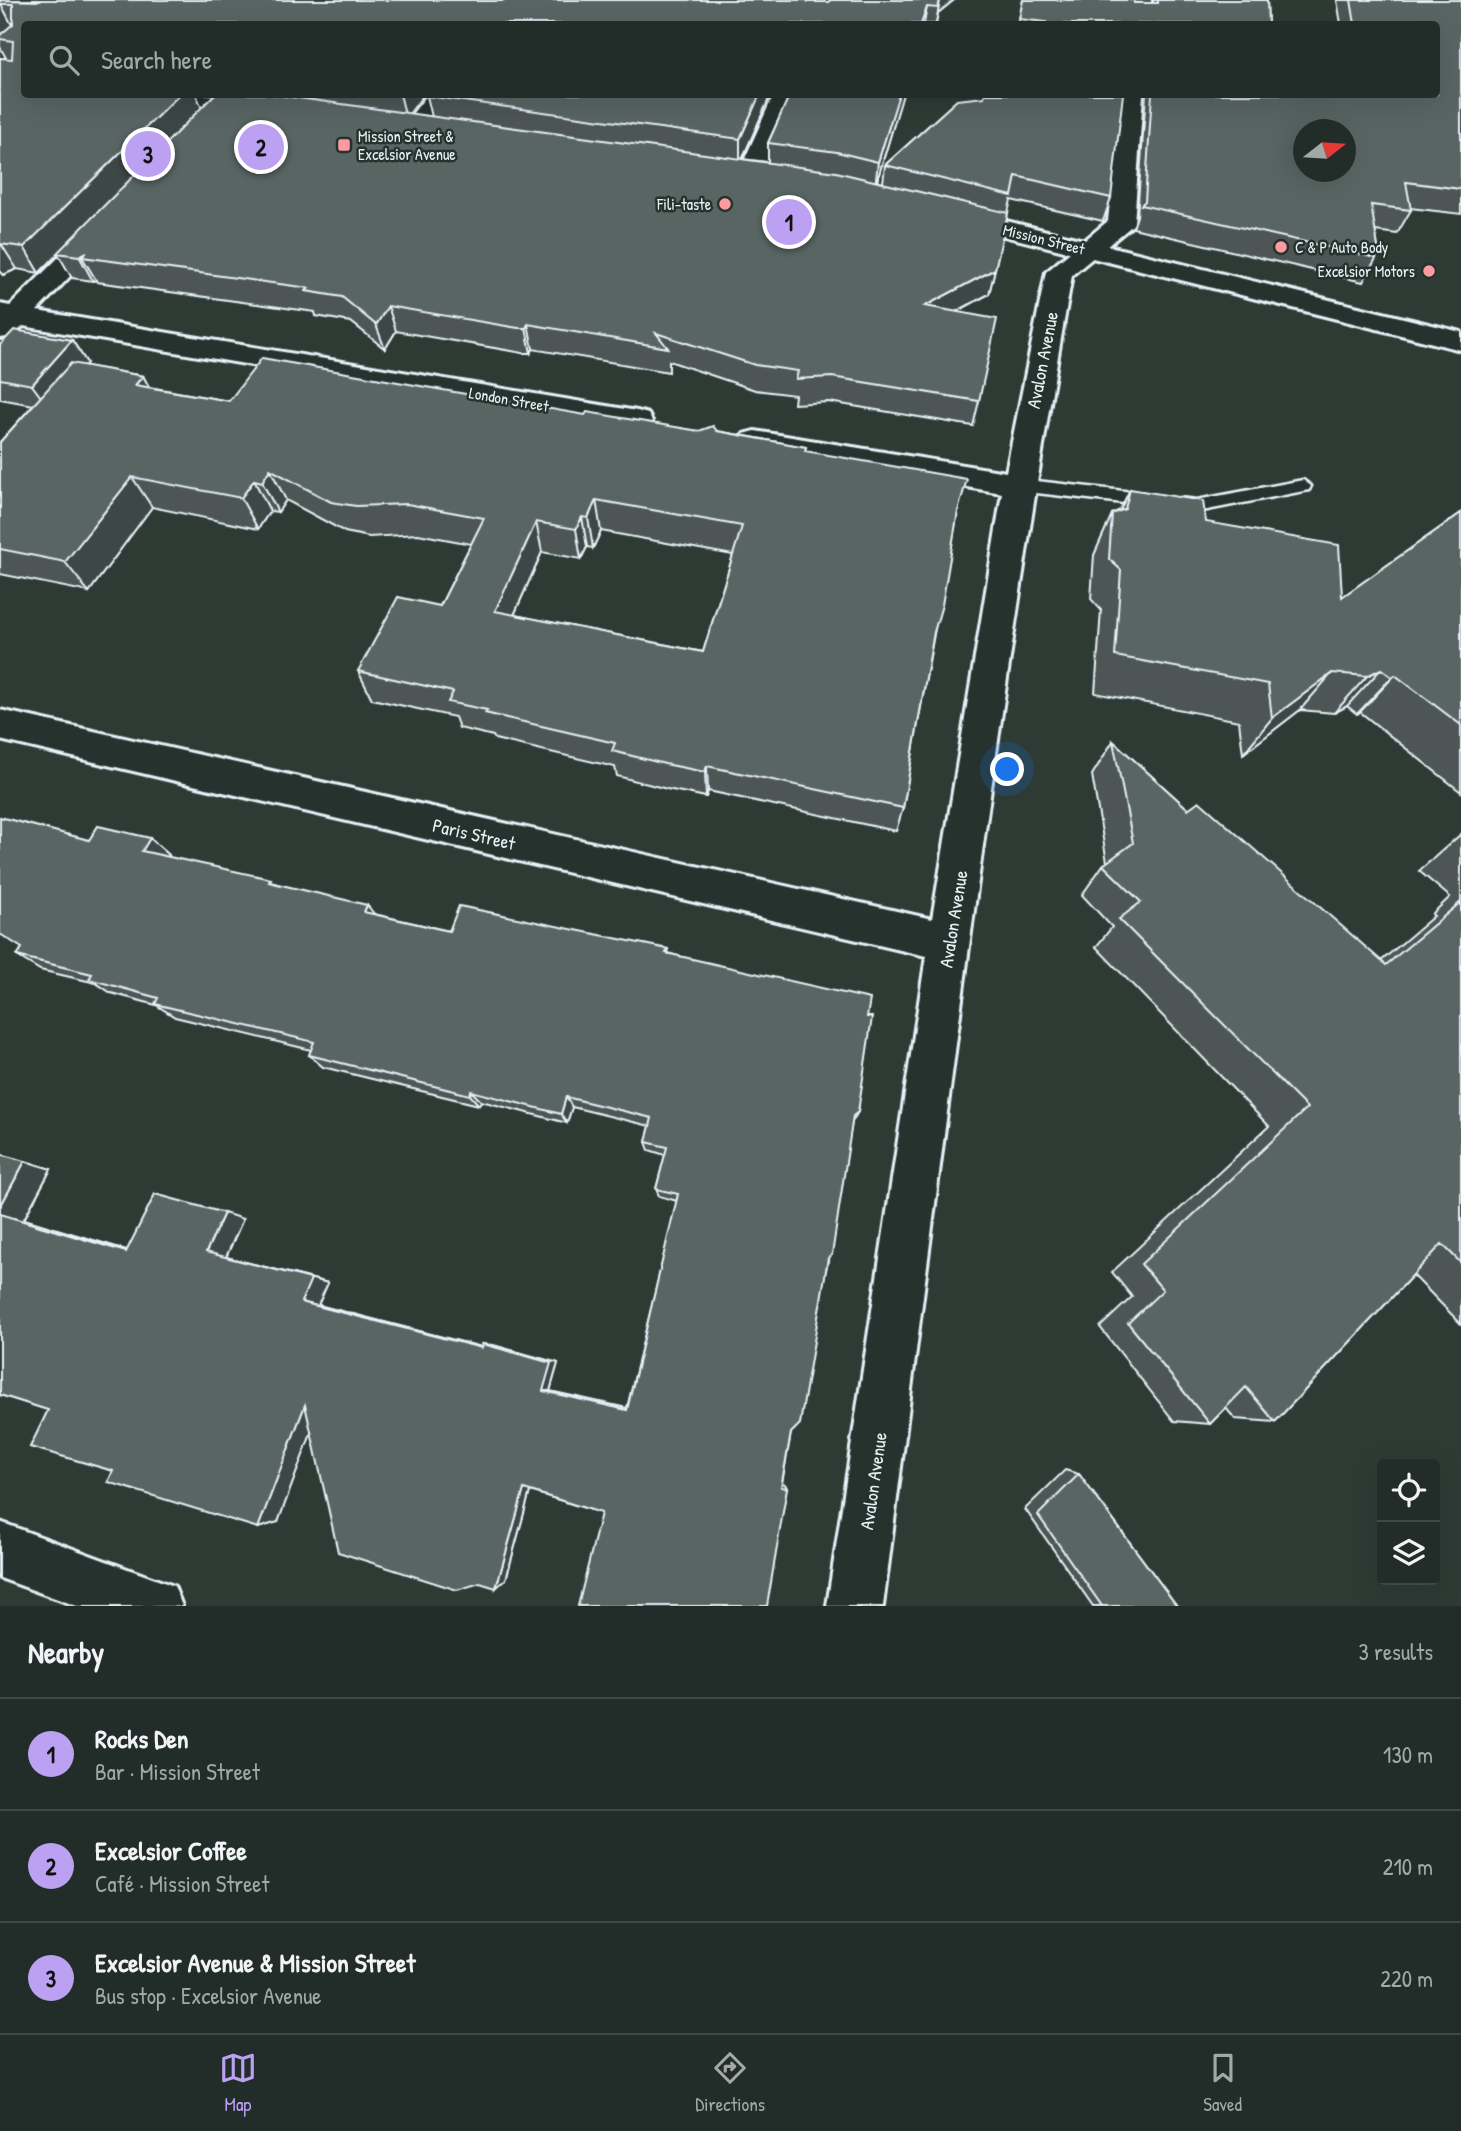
<!DOCTYPE html>
<meta charset="utf-8">
<style>
:root{--surface:#222c28;--page:#2e3834;--text:#f1f3f6;--muted:#a2a7a8;--line:#3f4845;--accent:#bca0f2}
body{margin:0;font-family:"Patrick Hand",sans-serif;background:var(--page);color:var(--text)}
.controls{position:absolute;right:21px;bottom:21px;display:grid;overflow:hidden;border-radius:7px;box-shadow:0 7px 28px #0002}
.controls button{width:63px;height:63px;display:grid;place-items:center;padding:0;border:0;border-bottom:2px solid var(--line);background:var(--surface);color:var(--text);font:35px sans-serif}
.compass{position:absolute;left:1293px;top:119px;width:63px;height:63px;border-radius:50%;background:var(--surface);box-shadow:0 7px 28px #0002;rotate:73deg}
.you{position:absolute;left:1008px;top:770px;width:24px;height:24px;margin:-18px;border:5px solid #fff;border-radius:50%;background:#1a73e8;box-shadow:0 0 0 10px #1a73e833}
.badge{display:grid;place-items:center;width:46px;height:46px;border-radius:50%;background:var(--accent);color:#111;font-size:23px;font-weight:700}
.pin{position:absolute;translate:-50% -50%;border:4px solid #fff;box-shadow:0 2px 7px #0006}
.list{margin:0;padding:0;list-style:none}
h2{display:flex;justify-content:space-between;align-items:center;height:91px;margin:0;padding:0 28px;font-size:30px}
h2 small{font-size:23px;font-weight:400;color:var(--muted)}
.list li{display:grid;grid-template-columns:46px 1fr auto;gap:21px;align-items:center;box-sizing:border-box;height:112px;padding:0 28px;border-top:2px solid var(--line)}
.list b{display:block;font-size:26px;white-space:nowrap}
.list p{margin:0;font-size:23px;white-space:nowrap;color:var(--muted)}
.list em{font-size:23px;font-style:normal;color:var(--muted)}
.icon{flex:none;width:38px;height:38px;fill:none;stroke:currentColor;stroke-width:2;stroke-linecap:round;stroke-linejoin:round}
.map{position:relative;flex:none;width:1461px;height:1606px;overflow:hidden}
.search{position:absolute;background:var(--surface);box-shadow:0 7px 28px #0002;left:21px;right:21px;top:21px;height:77px;display:flex;align-items:center;gap:18px;box-sizing:border-box;padding:0 24px;border-radius:7px;color:var(--muted);font-size:26px}
.sheet{height:427px;background:var(--surface)}
nav{display:flex;justify-content:space-around;align-items:center;box-sizing:border-box;height:98px;border-top:2px solid var(--line);background:var(--surface);font-size:19px;color:var(--muted)}
nav a{display:grid;justify-items:center;gap:4px}
nav .on{color:var(--accent)}
.map>svg:first-child{display:block}
</style>
<div class="map">
<svg width="1461" height="1606" viewBox="0 0 1461 1606">
<rect width="100%" height="100%" fill="#2e3b35"/>
<filter id="ink" filterUnits="userSpaceOnUse"><feTurbulence type="fractalNoise" baseFrequency=".0143" numOctaves="2"/><feDisplacementMap in="SourceGraphic" scale="14" xChannelSelector="R" yChannelSelector="G"/><feConvolveMatrix kernelMatrix="1 2 1 2 8 2 1 2 1" color-interpolation-filters="sRGB"/></filter>
<g filter="url(#ink)">
<g fill="none" stroke-linecap="round" stroke-linejoin="round">
<!-- lane casing -->
<g stroke="#e8f1f8" stroke-width="5">
<path id="lane" d="M1019 479 1150 494 1158 500 1150 506 1019 491 1011 485Z
M1303 480 1311 486 1309 490 1197 512 1174 508 1172 504 1180 498 1197 500Z"/>
</g>
<!-- street casing -->
<g stroke="#e8f1f8" stroke-width="6">
<path id="street" d="M1131 0H1151L1149 24H1129Z
M24 30V47L8 61 0 63V45L16 31Z
M428 94H451L421 133H405L401 128Z
M774 94H797L762 174 759 179 750 181 741 179 738 174Z
M1121 94H1143L1134 224 1072 275C994 716 941 1162 883 1606H827L926 956 0 740V710L932 919 1002 493 755 451 744 448 740 441 744 434 755 431 1006 472 1046 272 1108 221Z
M100 222 109 225 113 230 109 235 37 311 637 411 648 414 652 421 648 428 637 431 23 326 13 336 0 338V304L10 306 91 225Z
M0 1522 174 1586 182 1606H77L0 1578Z"/>
</g>
<!-- secondary casing -->
<g stroke="#e8f1f8" stroke-width="6">
<path id="secondary" d="M154 94C193 94 231 94 269 103L273 108 269 113 261 115 165 101 157 99Z
M953 208 1461 332V350L944 221 940 216 944 211Z"/>
</g>
<!-- lane -->
<use href="#lane" fill="#26332d" fill-rule="evenodd"/>
<!-- street -->
<use href="#street" fill="#26332d" fill-rule="evenodd"/>
<!-- secondary -->
<use href="#secondary" fill="#26332d" fill-rule="evenodd"/>
</g>
<!-- wall -->
<path fill="#4d5755" stroke="#e8f1f8" stroke-width="2" fill-rule="evenodd" d="M0 0 497 1H502L503 0H815L814 2H829L830 0H954L938 13 936 24H24V94H196L201 108 215 94H424L409 114 432 117 427 96 429 94H771L742 159 768 162V143L790 94H903L877 181 883 183 885 165 957 100 1111 198 1103 221 1011 200 989 294 956 312 979 401 973 426 829 402 794 404 795 395 755 390 669 361V372L533 349 531 353H523L396 331 385 349 351 322 316 316 315 312 97 282 96 280 93 281 72 278 58 254 39 273 17 269 3 275 0 272V58H6L0 47Z
M1023 0 1153 3V0H1267L1268 24H1018Z
M1337 0H1461V214L1410 208 1411 210 1397 234 1375 231 1379 253 1363 282 1133 228 1137 216 1146 94H1437V24H1341Z
M72 340 87 363 85 366 143 376 149 387 229 401 585 415 699 431H717L806 447 805 451 957 517 934 634 903 808 896 831 708 791 706 797 667 789 617 776 615 767 495 739 493 736 459 728 455 717 372 699 358 671 440 606 471 544 418 534 369 537 345 532 286 500 278 512 270 511 258 529 152 507 89 592 0 574V442L33 405 0 399V345ZM601 531 733 555 703 652 514 615 542 552 581 559 587 547 593 548Z
M1130 489 1206 522 1342 597 1461 513V792L1360 712 1357 714 1347 706 1334 713 1300 710 1243 754 1239 721 1095 693 1101 610 1091 599 1094 555 1112 514 1120 510Z
M1113 741 1188 809 1381 961 1434 916 1432 914 1450 897 1419 871 1461 834V1324L1413 1275 1275 1422 1235 1419 1226 1408 1210 1424 1174 1421 1100 1327 1132 1297 1112 1272 1269 1126 1096 947 1112 927 1082 895 1103 865 1107 862 1092 775Z
M150 838 169 855 167 857 274 883 374 914 449 931 668 949V953L867 1017 858 1112 852 1122 828 1261 791 1433 782 1483 785 1484 787 1488 601 1513 530 1491 506 1579 311 1433 278 1522 258 1528 113 1471 48 1410 0 1395 25 1161 51 1169 24 1219 126 1250 243 1219 226 1257 328 1283 318 1305 482 1347 493 1345 558 1363 550 1391 627 1408 677 1201 659 1196 656 1189 665 1155 649 1150 646 1142 650 1126 572 1107 567 1123 481 1101 479 1105 323 1067 309 1055 311 1050 175 1017 156 1005 111 993 96 983 40 970 17 956 89 840Z
M1065 1470 1079 1474 1177 1606H1093L1025 1509Z"/>
<!-- shaded-wall -->
<path fill="#3e4745" stroke="#e8f1f8" stroke-width="2" d="M14 0H53L27 22Z
M940 0H954L938 13 936 24Z
M1 4 14 29 0 39V6Z
M927 7 924 24H921Z
M180 94H196L202 109 39 273 24 247Z
M400 94H424L406 118Z
M760 94H771L740 164V139Z
M899 94H903L875 187 878 162Z
M0 244H1L17 269 3 275 0 272Z
M87 252 82 257 96 280 93 281 79 256Z
M995 269 989 294 920 331 925 306Z
M388 306 396 331 385 349 376 325Z
M528 324 533 349 531 353 526 328Z
M72 340 87 363 49 408 32 385Z
M143 376 161 408 135 385Z
M270 469 286 500 278 512 262 482Z
M132 477 152 507 89 592 65 562Z
M254 480 270 511 258 529 241 498Z
M596 500 601 531 593 548 588 518Z
M582 517 587 547 581 559 576 529Z
M536 522 542 552 503 640 495 611Z
M1381 669 1347 706 1334 713 1367 676Z
M1332 673 1300 710 1243 754 1272 718Z
M1395 675 1360 712 1357 714 1392 677Z
M707 766 708 791 706 797 705 772Z
M150 838 169 855 161 868 142 851Z
M367 905 379 920 364 912Z
M471 1091 481 1101 479 1105 470 1095Z
M566 1097 572 1107 567 1123 561 1114Z
M25 1161 51 1169 24 1219 149 1257 126 1252 0 1214V1207Z
M224 1213 243 1219 226 1257 328 1283 318 1305 492 1350 482 1348 301 1302 206 1252Z
M483 1344 493 1345 558 1363 550 1391H543Z
M322 1404 278 1522 258 1528 305 1405Z
M532 1484 506 1579 496 1588 524 1489Z"/>
<!-- building -->
<path fill="#596563" stroke="#e8f1f8" stroke-width="2" fill-rule="evenodd" d="M0 0 40 1 42 0H477V1H502L503 0H807L808 2H829L830 0H940L938 8 927 7 921 24H24V94H180L24 247 0 244V58L12 59 13 41 0 39V35L13 24V4H1L0 6Z
M1023 0H1134V3H1158V0H1267L1268 24H1042L1045 22 1019 19Z
M1351 0H1461V189L1406 182 1411 210 1371 205 1379 253 1376 252V258L1141 205 1145 201 1152 94H1437V24H1355ZM1304 130H1346V172H1304Z
M215 94H269L836 172 1008 213 995 269 925 306 997 319 979 401 832 377 796 379 798 371 755 365 656 333 668 348 528 324 526 328H518L388 306 376 325 342 297 306 291 309 288 82 257 87 252 79 256 57 253Z
M429 94H760L740 139 427 96Z
M790 94H899L878 162 837 152 768 143Z
M985 94H1123L1111 198 1016 176 1012 196 885 165 957 100 984 97Z
M14 330 72 340 32 385 0 379V345Z
M262 358 585 415 587 412 699 431 713 426 717 431 806 447 805 451 967 479 958 511 942 605 934 632 903 808 707 766 705 772 665 764 612 751 615 743 485 713 487 710 448 702 453 692 358 671 398 597 440 606 484 518 407 504 356 506 331 502 270 469 262 482 254 480 241 498 132 477 65 562 0 549V442L71 363 143 376 135 385 229 401ZM596 500 742 526 703 652 495 611 536 522 576 529 582 517 588 518Z
M1130 489 1203 501 1206 522 1339 545 1342 597 1461 513V725L1395 675 1392 677 1381 669 1367 676 1332 673 1272 718 1268 684 1115 656 1121 570 1109 559 1112 514 1125 509Z
M1113 741 1188 809 1199 801 1386 965 1461 902V1263L1442 1244 1275 1422 1246 1387 1210 1424 1128 1323 1163 1290 1141 1264 1307 1108 1119 919 1141 902 1103 865 1133 843Z
M0 817 89 840 98 826 150 838 142 851 271 879 269 882 367 905 364 912 449 931 459 906 668 949 666 953 870 999 867 1017H872L858 1112 853 1116 832 1255 828 1258 800 1424 791 1433 781 1487 787 1488 767 1606H578L601 1513 524 1489 496 1588 480 1583 457 1590 338 1552 305 1405 258 1528 108 1482 113 1471 30 1447 48 1410 0 1395V1214L126 1252 155 1194 224 1213 206 1252 311 1279 301 1302 482 1348 483 1344 551 1363 543 1391 627 1410 678 1194 656 1189 667 1147 646 1142 652 1118 566 1097 561 1114 471 1091 470 1095 309 1055 314 1042 155 1004 158 998 89 979 92 974 17 956 22 948 0 934Z
M0 1154 25 1161 0 1207Z
M1079 1474 1177 1606H1102L1038 1515Z"/>
</g>
<!-- markers -->
<g fill="#ff9aa2" stroke="#26332d" stroke-width="2.5">
<rect x="337" y="138" width="14" height="14" rx="3.5"/>
<circle cx="725" cy="204" r="7"/>
<circle cx="1281" cy="247" r="7"/>
<circle cx="1429" cy="271" r="7"/>
</g>
<g text-anchor="middle" stroke-width="5" stroke-linejoin="round" paint-order="stroke">
<!-- far-poi labels -->
<g font-size="16" fill="#e8f1f8" stroke="#26332d" text-anchor="start">
<text x="358" y="142">Mission Street &amp;<tspan x="358" dy="18">Excelsior Avenue</tspan></text>
<text x="711" y="210" text-anchor="end">Fili-taste</text>
<text x="1295" y="253">C &amp; P Auto Body</text>
<text x="1415" y="277" text-anchor="end">Excelsior Motors</text>
</g>
<!-- far-street labels -->
<g font-size="16" fill="#e8f1f8" stroke="#26332d">
<text transform="translate(1044 239) rotate(14)" y="6">Mission Street</text>
<text transform="translate(509 399) rotate(10)" y="6">London Street</text>
</g>
<!-- street labels -->
<g font-size="19" fill="#e8f1f8" stroke="#26332d">
<text transform="translate(1042 360) rotate(-79)" y="7">Avalon Avenue</text>
<text transform="translate(474 834) rotate(13)" y="7">Paris Street</text>
<text transform="translate(953 919) rotate(-81)" y="7">Avalon Avenue</text>
<text transform="translate(873 1481) rotate(-82)" y="7">Avalon Avenue</text>
</g>
</g>
</svg>
<div class="controls">
<button><svg class="icon" aria-label="locate" viewBox="0 0 24 24"><circle cx="12" cy="12" r="6"/><path d="M12 2v4M12 18v4M2 12h4M18 12h4"/></svg></button>
<button><svg class="icon" aria-label="layers" viewBox="0 0 24 24"><path d="M12 4l9 5-9 5-9-5zM3 14l9 5 9-5"/></svg></button>
</div>
<svg class="compass" viewBox="-18 -18 36 36"><path d="M0-13l5 13h-10z" fill="#e53935"/><path d="M0 13l5-13h-10z" fill="#a2a7a8"/></svg>
<div class="you"></div>
<div class="pin badge" style="left:789px;top:222px">1</div>
<div class="pin badge" style="left:261px;top:147px">2</div>
<div class="pin badge" style="left:148px;top:154px">3</div>
<div class="search"><svg class="icon" aria-label="search" viewBox="0 0 24 24"><circle cx="10" cy="10" r="6"/><path d="M15 15l6 6"/></svg>Search here</div>
</div>
<section class="sheet">
<h2>Nearby<small>3 results</small></h2>
<ul class="list">
<li><span class="badge">1</span><div><b>Rocks Den</b><p>Bar · Mission Street</p></div><em>130 m</em></li>
<li><span class="badge">2</span><div><b>Excelsior Coffee</b><p>Café · Mission Street</p></div><em>210 m</em></li>
<li><span class="badge">3</span><div><b>Excelsior Avenue &amp; Mission Street</b><p>Bus stop · Excelsior Avenue</p></div><em>220 m</em></li>
</ul>
</section>
<nav>
<a class="on"><svg class="icon" aria-label="map" viewBox="0 0 24 24"><path d="M3 6l6-2 6 2 6-2v14l-6 2-6-2-6 2zM9 4v14M15 6v14"/></svg>Map</a>
<a><svg class="icon" aria-label="directions" viewBox="0 0 24 24"><path d="M12 3l9 9-9 9-9-9zM9 14v-3h6M13 9l2 2-2 2"/></svg>Directions</a>
<a><svg class="icon" aria-label="saved" viewBox="0 0 24 24"><path d="M7 4h10v16l-5-4-5 4z"/></svg>Saved</a>
</nav>
